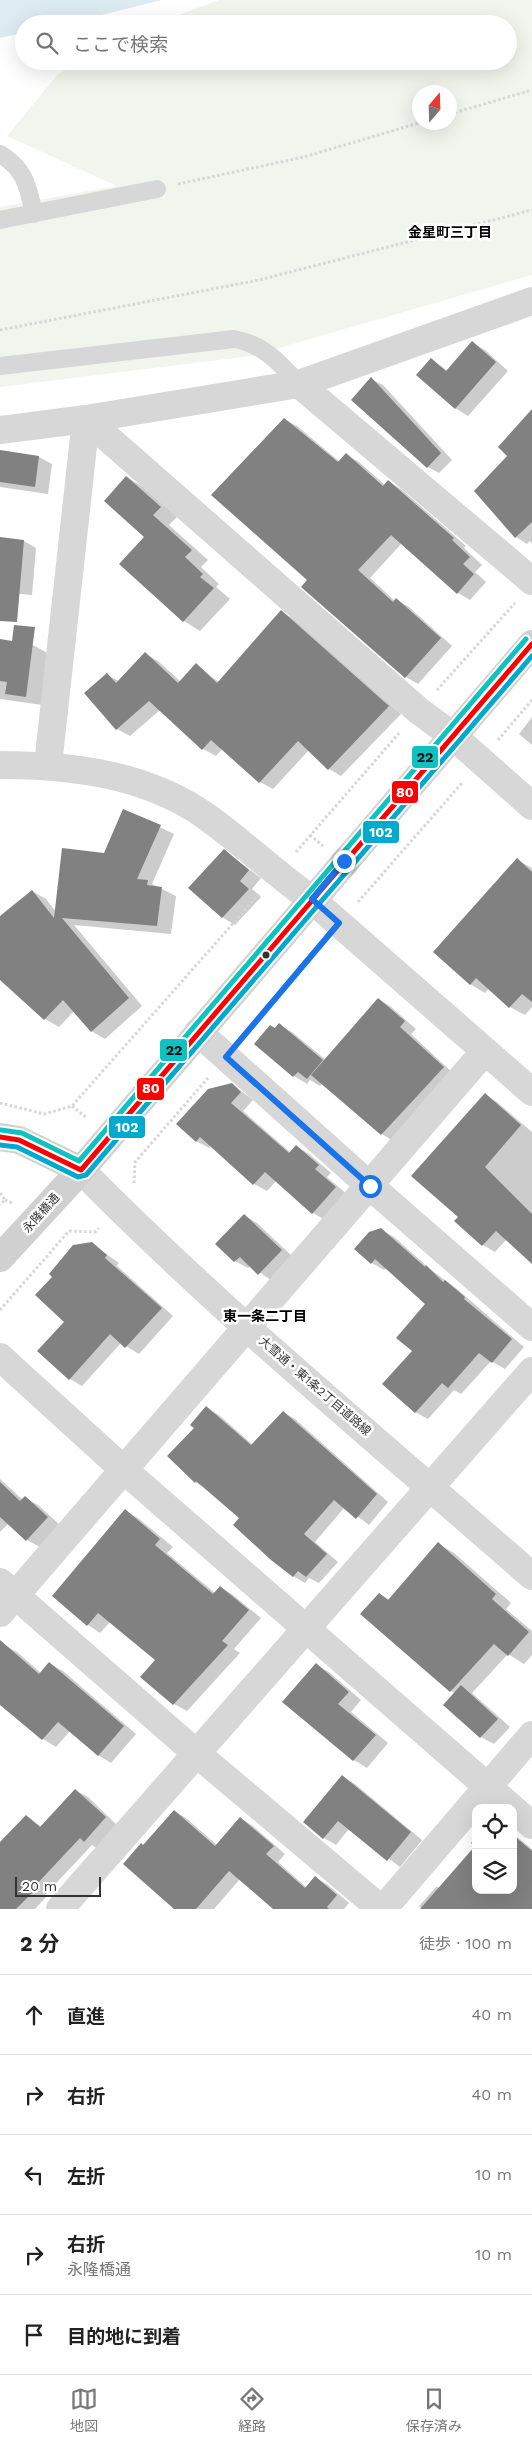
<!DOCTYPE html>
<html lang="ja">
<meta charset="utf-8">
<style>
:root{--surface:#fff;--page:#f6f6f6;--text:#222;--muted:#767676;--line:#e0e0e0;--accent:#7a7a7a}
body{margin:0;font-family:"Work Sans","Noto Sans JP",sans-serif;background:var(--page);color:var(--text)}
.controls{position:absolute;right:15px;bottom:15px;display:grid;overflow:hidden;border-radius:10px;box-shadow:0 5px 20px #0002}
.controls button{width:45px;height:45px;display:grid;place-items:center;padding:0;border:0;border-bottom:1px solid var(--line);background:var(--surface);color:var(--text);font:25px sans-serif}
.compass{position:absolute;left:412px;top:85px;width:45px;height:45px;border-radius:50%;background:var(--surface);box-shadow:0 5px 20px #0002;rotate:19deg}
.scale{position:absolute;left:15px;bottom:12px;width:86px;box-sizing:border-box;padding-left:5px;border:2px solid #333;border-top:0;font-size:14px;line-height:18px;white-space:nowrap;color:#333;-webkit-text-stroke:4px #fff;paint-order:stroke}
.stop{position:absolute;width:15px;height:15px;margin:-11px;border:4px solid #1a73e8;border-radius:50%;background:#fff}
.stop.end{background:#1a73e8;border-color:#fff;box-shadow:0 1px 5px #0008}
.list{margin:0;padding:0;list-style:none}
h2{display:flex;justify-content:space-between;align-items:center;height:65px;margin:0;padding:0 20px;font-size:21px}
h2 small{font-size:16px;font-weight:400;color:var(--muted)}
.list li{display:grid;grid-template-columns:32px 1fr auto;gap:15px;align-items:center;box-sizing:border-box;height:80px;padding:0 20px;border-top:1px solid var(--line)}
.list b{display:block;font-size:19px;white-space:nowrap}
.list p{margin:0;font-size:16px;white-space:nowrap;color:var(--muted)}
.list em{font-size:16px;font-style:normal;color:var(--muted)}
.icon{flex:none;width:28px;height:28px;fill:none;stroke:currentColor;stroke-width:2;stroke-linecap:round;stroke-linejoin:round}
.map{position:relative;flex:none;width:532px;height:1909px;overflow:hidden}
.search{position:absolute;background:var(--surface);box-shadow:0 5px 20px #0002;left:15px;right:15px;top:15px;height:55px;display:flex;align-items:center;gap:12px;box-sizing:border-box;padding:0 18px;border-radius:28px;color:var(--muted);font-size:19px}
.sheet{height:465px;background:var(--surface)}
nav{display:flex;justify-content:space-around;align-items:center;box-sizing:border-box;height:70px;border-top:1px solid var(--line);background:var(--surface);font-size:14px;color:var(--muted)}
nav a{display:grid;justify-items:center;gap:2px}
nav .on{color:var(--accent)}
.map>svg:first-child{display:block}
</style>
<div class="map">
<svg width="532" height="1909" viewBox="0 0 532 1909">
<rect width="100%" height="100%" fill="#fff"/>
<!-- green -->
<path fill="#f1f5ed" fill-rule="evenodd" d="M219 0H532V275L251 356 0 387V207L117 186 7 136 58 74 82 61H508V24H155ZM420 92H450V122H420Z"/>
<!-- water -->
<path fill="#ddebf3" d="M0 0H162L65 24H24V33L0 38Z"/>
<!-- shadow -->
<path fill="#0003" d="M472 343 485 350 508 371 468 416 455 408 431 360 448 371Z
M371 379 383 385 452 460 439 473 428 467Z
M532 410V544L530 541 527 544 516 537 509 456Z
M284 419 297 426 340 462 346 455 359 462 385 485 388 481 401 489 466 546 464 548 482 565 475 572 486 582 470 600 458 593 402 543 370 578 395 601 396 600 409 607 452 646 418 684 406 677 309 580Z
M0 451 39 457 52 464 48 494 0 487Z
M127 477 143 487 177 517 169 525 208 560 201 567 219 584 216 587 230 599 200 631 184 621 146 536Z
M0 539 24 541 36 548 32 595 0 592Z
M281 612 294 619 401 714 341 776 329 769 309 750 273 789 260 782 223 748 216 756 203 749 160 710 130 736 117 729 107 675 119 681 145 654 158 661 181 682 196 665 220 683Z
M0 641 33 645 49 654 42 705 0 699Z
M532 717V745L519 734Z
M124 810 174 834 152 884 176 896 171 934 74 925 142 1006 105 1039 91 1031 74 1011 59 1027 45 1019 0 979V918L32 891 46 899 56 912 104 855Z
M224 851 261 878 252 889 261 897 235 925 222 917Z
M517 860 532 868V1007L525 1015 510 1007 489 988 485 993 470 984Z
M378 999 390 1006 416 1029 411 1034 454 1074 393 1141 382 1134 323 1083 320 1086 310 1080 307 1084 294 1076 256 1044 279 1025 292 1032 326 1060Z
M232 1084 253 1100 243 1111 291 1153 296 1146 309 1154 331 1173 327 1177 348 1195 325 1220 313 1213 276 1181 267 1191 254 1184 212 1145 209 1148 196 1141Z
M485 1095 497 1102 532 1132V1262L507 1239 495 1252 483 1245 456 1221 459 1217Z
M244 1215 257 1223 294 1258 272 1281 251 1266 248 1268 235 1261 217 1244Z
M381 1230 394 1237 430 1269 457 1289 524 1347 505 1369 491 1361 461 1394 454 1390 428 1419 415 1412 414 1350 426 1304 387 1268 384 1270 372 1263Z
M92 1244 119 1263 117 1266 173 1316 139 1354 121 1343 82 1386 70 1379 65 1322Z
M207 1408 219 1415 253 1445 283 1412 295 1419 388 1502 369 1525 345 1507 315 1542 338 1562 319 1583 309 1578 305 1583 293 1576 240 1518 207 1489 195 1482 196 1428Z
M0 1479 23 1500 25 1498 38 1505 60 1525 40 1547 27 1540 9 1523 0 1532Z
M125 1511 138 1518 173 1547 167 1553 215 1593 220 1587 233 1595 261 1618 234 1649 240 1653 187 1711 174 1704 157 1660 110 1622 100 1633 88 1625Z
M439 1544 454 1553 511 1603 506 1609 532 1631V1655L524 1664 508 1654 472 1693 510 1727 494 1744 481 1737 456 1694 451 1691 380 1594 390 1600Z
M4 1645 17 1652 42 1674 50 1664 63 1671 136 1734 111 1763 98 1755 70 1731 56 1747 43 1739 0 1702V1649Z
M316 1665 329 1672 361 1700 351 1712 388 1743 367 1768 354 1760 284 1701Z
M343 1777 355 1784 422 1840 400 1867 349 1829 336 1845 324 1838Z
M75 1790 88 1797 117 1825 97 1848 92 1845 45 1895 47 1896 35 1909H0V1844L26 1816 42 1827Z
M174 1811 186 1818 217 1845 240 1818 253 1826 285 1854 278 1862 307 1888 316 1878 328 1885 349 1903 344 1909H275L240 1879 214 1909H176L144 1846Z
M513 1834 532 1849V1909H423L419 1906 436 1887 513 1890Z"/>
<!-- building -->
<path fill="#818181" d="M472 341 496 362 455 409 416 375 431 358 446 371Z
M371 377 441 453 427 468 351 400Z
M532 409V522L515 538 474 491 507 456 498 447Z
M284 418 338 462 346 453 383 486 388 480 454 538 452 540 470 557 463 564 474 574 457 594 391 535 358 570 393 602 396 598 441 638 405 678 301 587 307 580 211 495Z
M0 450 39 456 35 487 0 482Z
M126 476 161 507 153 515 192 550 185 557 203 574 200 577 214 588 183 622 119 564 144 537 104 501Z
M0 537 24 540 17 622 0 621Z
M281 610 389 706 328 770 298 741 259 783 211 740 202 750 149 701 116 730 84 693 107 673 116 683 145 652 178 683 196 663 217 683Z
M14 625 35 627 26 697 5 694 7 682 0 681V639L12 641Z
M123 809 161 825 137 879 148 880 147 885 162 887 157 926 62 918 129 998 91 1032 63 1000 44 1020 0 980V916L32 890 54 918 62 848 104 853Z
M224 849 249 870 240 881 249 889 222 918 188 888Z
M517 858 532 872V1002L522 994 509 1008 476 978 470 985 433 952Z
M378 998 405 1021 400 1027 444 1067 381 1135 311 1075Z
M279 1023 323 1060 307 1079 298 1072 293 1077 254 1044 270 1025 275 1028Z
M232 1083 241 1092 231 1103 289 1153 296 1145 319 1165 315 1169 336 1187 312 1214 265 1172 253 1185 200 1137 196 1142 176 1124 208 1089Z
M485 1093 521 1125 485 1167 532 1214V1264L496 1231 482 1246 454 1221 458 1217 411 1176Z
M244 1214 282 1250 258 1275 240 1257 234 1262 215 1244Z
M381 1228 425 1267 426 1265 443 1282 445 1280 465 1297 464 1299 512 1339 492 1363 479 1353 448 1388 442 1383 415 1413 382 1384 412 1351 396 1338 425 1304 375 1259 371 1264 354 1249 369 1232Z
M92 1242 107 1255 105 1258 162 1308 125 1348 110 1334 69 1380 37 1351 64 1322 35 1295 52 1277 49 1274 73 1245Z
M206 1406 251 1445 283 1411 377 1494 356 1519 334 1500 304 1534 327 1554 306 1577 298 1571 293 1577 271 1560 233 1525 239 1518 196 1481 195 1483 167 1456 194 1428 190 1425Z
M0 1482 20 1501 25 1496 48 1517 26 1541 0 1517Z
M125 1509 160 1539 155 1545 213 1594 220 1586 249 1610 222 1641 228 1645 173 1705 140 1677 155 1660 98 1613 87 1626 52 1596Z
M438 1542 496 1594 492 1599 529 1632 508 1656 494 1644 450 1692 360 1614 379 1593 388 1600Z
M0 1640 39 1674 49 1662 124 1726 98 1756 58 1722 42 1740 0 1705Z
M316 1663 349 1692 338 1704 376 1735 353 1761 282 1702Z
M461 1685 498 1719 480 1738 443 1705Z
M342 1775 411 1832 387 1861 338 1821 323 1839 303 1822Z
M75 1789 106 1817 84 1842 80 1838 34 1887 36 1889 16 1909H0V1842L26 1815 40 1827Z
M174 1810 215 1846 240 1817 274 1846 266 1854 305 1888 315 1876 337 1895 327 1907 329 1909H273L229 1871 196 1909H174L123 1864 141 1843 143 1845Z
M513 1835 532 1851V1909H420L475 1846 471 1843 476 1837V1890H513Z"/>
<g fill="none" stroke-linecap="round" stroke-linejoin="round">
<!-- path -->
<path stroke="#d6d6d6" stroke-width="3" stroke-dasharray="2.5 2.5" stroke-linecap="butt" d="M450 114 532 90
M178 184 304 157 422 122
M0 330 259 280 532 210
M437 690 515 603
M498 740 532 700
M310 835 323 846
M296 852 400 732
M358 902 462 783
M244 1036 321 945
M0 1103 44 1114 72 1106 259 894
M72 1106 87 1118
M134 1183 135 1162 208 1078
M0 1193 5 1200 0 1205
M5 1200 12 1203
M0 1310 69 1231 95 1232 99 1228"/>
<!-- lane -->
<path stroke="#d7d7d7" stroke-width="18" d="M0 154C26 170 28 187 34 214
M0 220 157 189
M0 366 234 339C263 344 280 363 299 384"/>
<!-- street -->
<path stroke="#d7d7d7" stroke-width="28" d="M299 384 532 581
M86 419 419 711 453 736 532 806
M0 430 86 419 299 384 532 301
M0 765C71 765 147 774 207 817 243 843 275 873 311 899L532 1092
M48 765 86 419
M198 1032 370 1186 532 1327
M81 1170C223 1314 380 1443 532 1576
M0 1357 124 1470 512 1808
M0 1582 196 1753 381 1909
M0 1613 485 1051
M513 1809 532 1825
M60 1909 532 1371
M383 1909 532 1735"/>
<!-- secondary -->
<path stroke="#d0d0d0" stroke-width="28" d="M0 1137 19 1140 81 1170
M0 1258 81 1170 532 644"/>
<!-- bus-1 casing -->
<g stroke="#fff" stroke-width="9">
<path id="bus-1" d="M0 1137 19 1140 81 1170 532 644"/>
</g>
<!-- bus-2 casing -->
<g stroke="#fff" stroke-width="9">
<path id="bus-2" d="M0 1145 17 1147 78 1177 86 1175 532 656"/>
</g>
<!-- bus-3 casing -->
<g stroke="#fff" stroke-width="9">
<path id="bus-3" d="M1 1130 22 1133 79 1161 526 639"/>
</g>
<!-- bus-1 -->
<use href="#bus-1" stroke="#f00" stroke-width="5"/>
<!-- bus-2 -->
<use href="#bus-2" stroke="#00a9ce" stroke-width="5"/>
<!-- bus-3 -->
<use href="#bus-3" stroke="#0fc2c2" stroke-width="5"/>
</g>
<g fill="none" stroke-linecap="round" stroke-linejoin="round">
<!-- route -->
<path stroke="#1a73e8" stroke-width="6" d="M344 861 312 899 339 923 226 1057 370 1186"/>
</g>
<!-- markers -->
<circle fill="#333" stroke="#fff" stroke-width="2" cx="266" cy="955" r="4.5"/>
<g text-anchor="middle" stroke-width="5" stroke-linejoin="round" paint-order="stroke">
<!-- street labels -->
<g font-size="12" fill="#333" stroke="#fff">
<text transform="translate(41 1213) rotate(-48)" y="4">永隆橋通</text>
<text transform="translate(315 1386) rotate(41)" y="4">大雪通・東1条2丁目道路線</text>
</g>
<!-- neighbourhood labels -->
<g font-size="14" font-weight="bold" fill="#000" stroke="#fff">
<text x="450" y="237">金星町三丁目</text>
<text x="265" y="1321">東一条二丁目</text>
</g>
</g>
<g stroke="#fff" stroke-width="2">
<rect x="411" y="745" width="28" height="24" rx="5" fill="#0fc2c2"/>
<rect x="391" y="780" width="28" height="24" rx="5" fill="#f00"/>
<rect x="362" y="820" width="38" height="24" rx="5" fill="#00a9ce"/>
<rect x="159" y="1038" width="29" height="24" rx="5" fill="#0fc2c2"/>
<rect x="136" y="1077" width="29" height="24" rx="5" fill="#f00"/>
<rect x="108" y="1115" width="38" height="24" rx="5" fill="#00a9ce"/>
</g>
<g font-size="14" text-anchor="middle" font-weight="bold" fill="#fff">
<text x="405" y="797">80</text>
<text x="381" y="837">102</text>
<text x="151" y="1093">80</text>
<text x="127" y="1132">102</text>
</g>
<g font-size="14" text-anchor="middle" font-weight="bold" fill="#111">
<text x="425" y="762">22</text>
<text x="174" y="1055">22</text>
</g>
</svg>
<div class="controls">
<button><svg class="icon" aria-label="locate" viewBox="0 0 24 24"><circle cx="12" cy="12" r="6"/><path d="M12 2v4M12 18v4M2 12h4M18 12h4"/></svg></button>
<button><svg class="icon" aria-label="layers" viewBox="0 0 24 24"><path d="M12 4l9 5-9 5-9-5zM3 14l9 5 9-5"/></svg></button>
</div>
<svg class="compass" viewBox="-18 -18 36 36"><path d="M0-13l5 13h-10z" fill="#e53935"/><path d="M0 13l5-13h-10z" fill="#767676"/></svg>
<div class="scale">20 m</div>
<div class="stop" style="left:370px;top:1186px"></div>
<div class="stop end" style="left:344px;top:861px"></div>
<div class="search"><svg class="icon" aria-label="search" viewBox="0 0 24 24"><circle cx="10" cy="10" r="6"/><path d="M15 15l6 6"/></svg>ここで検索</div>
</div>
<section class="sheet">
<h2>2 分<small>徒歩 · 100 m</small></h2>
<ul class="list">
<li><svg class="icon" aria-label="ahead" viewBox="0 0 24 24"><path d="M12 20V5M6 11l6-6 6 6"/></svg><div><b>直進</b></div><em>40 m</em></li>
<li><svg class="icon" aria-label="right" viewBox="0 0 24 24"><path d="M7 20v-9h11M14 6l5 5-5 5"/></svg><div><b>右折</b></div><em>40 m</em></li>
<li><svg class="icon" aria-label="left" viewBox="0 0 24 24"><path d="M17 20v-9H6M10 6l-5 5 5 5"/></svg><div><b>左折</b></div><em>10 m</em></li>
<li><svg class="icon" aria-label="right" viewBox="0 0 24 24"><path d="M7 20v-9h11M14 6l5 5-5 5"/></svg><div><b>右折</b><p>永隆橋通</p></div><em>10 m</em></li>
<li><svg class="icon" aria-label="arrive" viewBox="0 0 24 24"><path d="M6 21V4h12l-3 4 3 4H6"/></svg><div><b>目的地に到着</b></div></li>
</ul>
</section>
<nav>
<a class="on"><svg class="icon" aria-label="map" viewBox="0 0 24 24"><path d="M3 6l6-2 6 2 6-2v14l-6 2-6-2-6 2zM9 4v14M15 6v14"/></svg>地図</a>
<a><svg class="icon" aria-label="directions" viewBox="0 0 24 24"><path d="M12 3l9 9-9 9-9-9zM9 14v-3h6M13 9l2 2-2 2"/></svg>経路</a>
<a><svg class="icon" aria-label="saved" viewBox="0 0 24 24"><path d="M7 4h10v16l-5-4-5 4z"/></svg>保存済み</a>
</nav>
